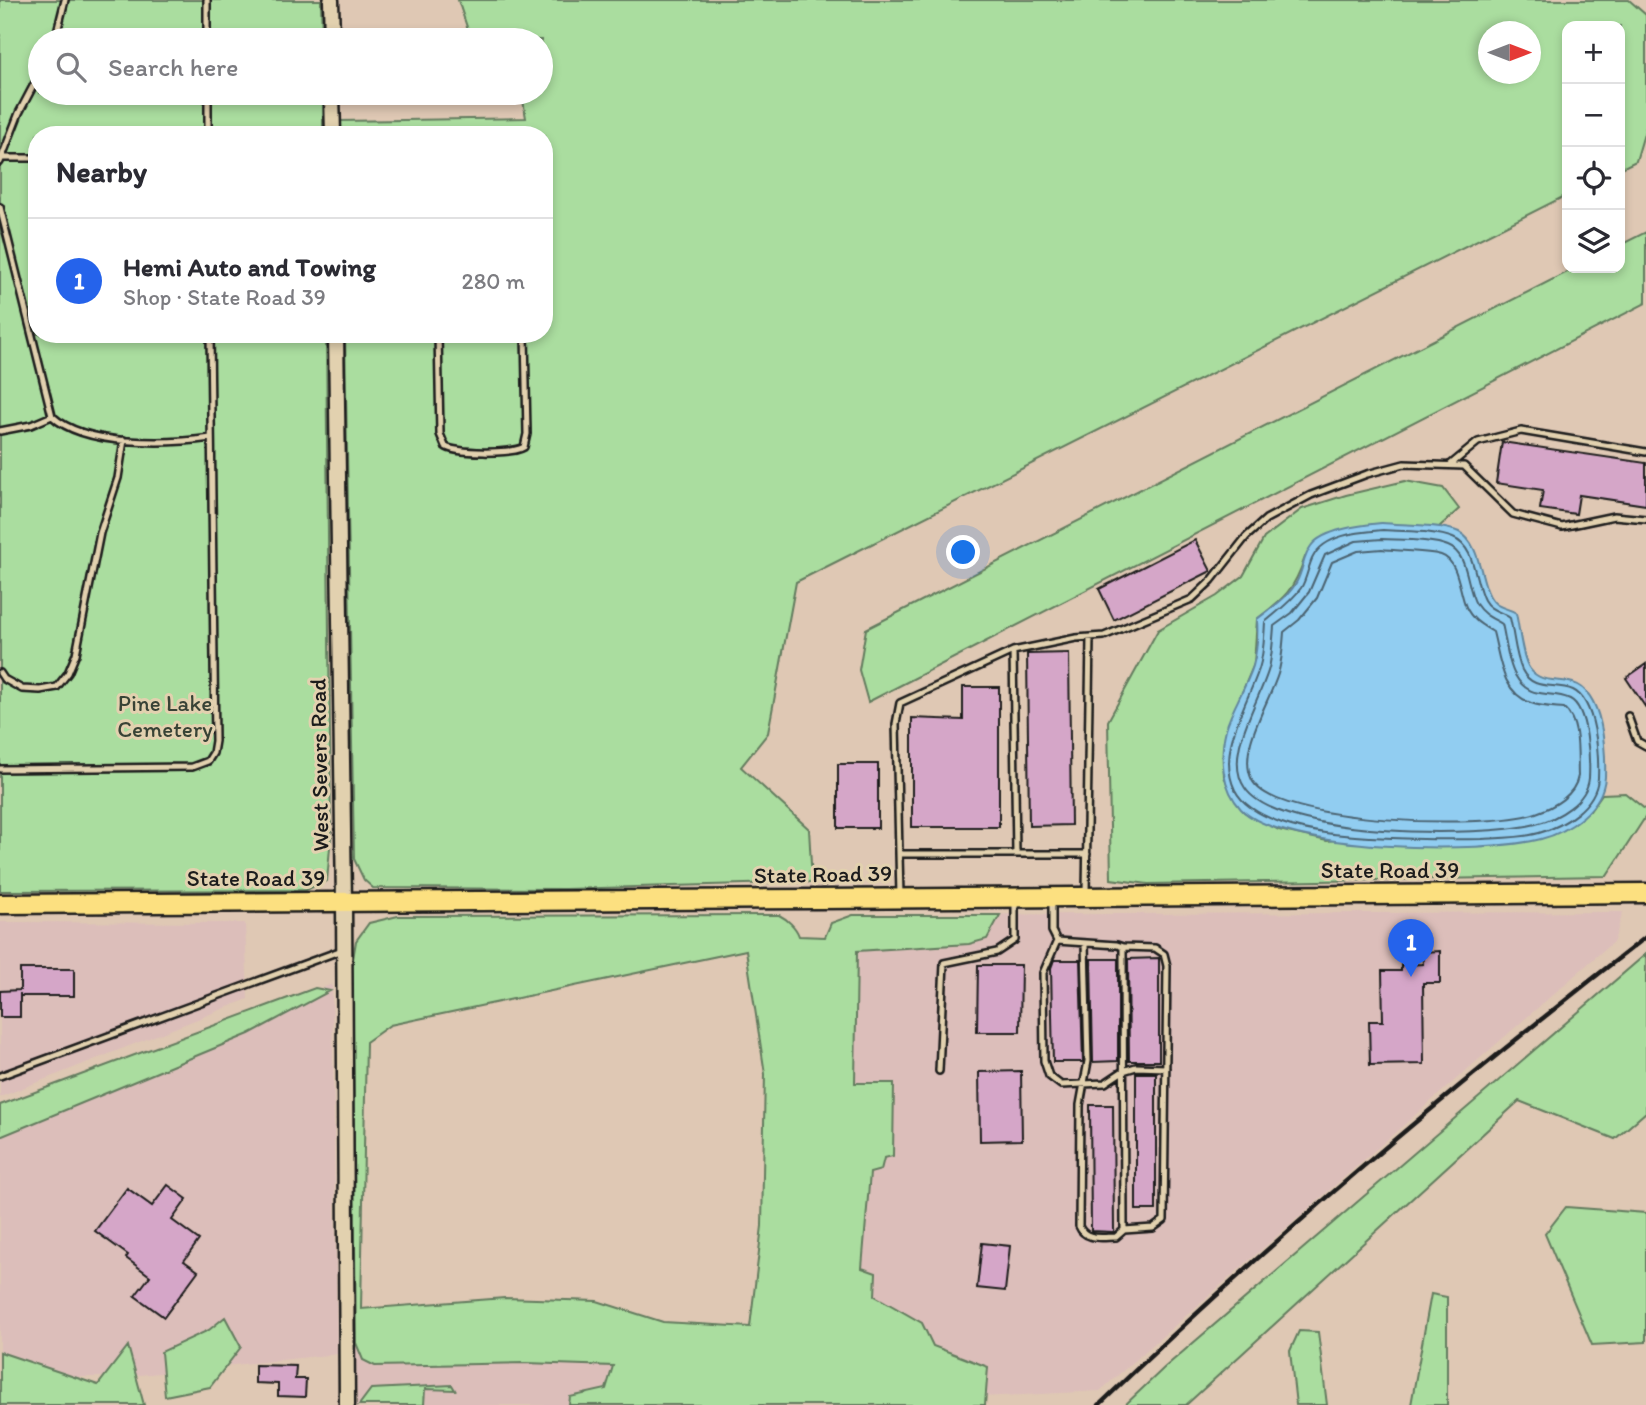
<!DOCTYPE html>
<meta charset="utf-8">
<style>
:root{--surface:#fff;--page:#f2f2f3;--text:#2b2b33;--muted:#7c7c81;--line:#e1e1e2;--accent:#2563eb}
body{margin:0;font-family:Itim,sans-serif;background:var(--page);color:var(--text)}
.controls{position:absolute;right:21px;top:21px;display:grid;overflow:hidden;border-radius:14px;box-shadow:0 4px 10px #0003}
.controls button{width:63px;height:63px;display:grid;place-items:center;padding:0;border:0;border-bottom:2px solid var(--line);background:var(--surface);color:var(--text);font:35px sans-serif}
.compass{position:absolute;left:1478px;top:21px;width:63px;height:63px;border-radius:50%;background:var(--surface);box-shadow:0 4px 10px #0003;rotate:90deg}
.you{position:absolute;left:964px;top:553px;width:24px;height:24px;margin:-18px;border:5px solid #fff;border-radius:50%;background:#1a73e8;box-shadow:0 0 0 10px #1a73e833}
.badge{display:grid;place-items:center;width:46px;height:46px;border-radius:50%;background:var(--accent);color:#fff;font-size:23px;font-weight:700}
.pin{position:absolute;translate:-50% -58px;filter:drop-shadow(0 2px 4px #0008)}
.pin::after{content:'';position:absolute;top:37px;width:24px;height:21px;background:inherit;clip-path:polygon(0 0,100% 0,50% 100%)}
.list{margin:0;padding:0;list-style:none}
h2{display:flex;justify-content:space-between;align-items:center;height:91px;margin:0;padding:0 28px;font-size:30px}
h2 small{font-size:23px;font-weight:400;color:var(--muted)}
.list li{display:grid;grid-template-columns:46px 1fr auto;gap:21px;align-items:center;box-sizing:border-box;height:126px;padding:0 28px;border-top:2px solid var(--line)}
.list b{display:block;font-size:26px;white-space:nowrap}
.list p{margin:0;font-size:23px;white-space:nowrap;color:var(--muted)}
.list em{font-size:23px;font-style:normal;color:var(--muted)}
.icon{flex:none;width:38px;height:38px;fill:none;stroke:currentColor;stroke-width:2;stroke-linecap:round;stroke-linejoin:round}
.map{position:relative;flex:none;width:1646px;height:1405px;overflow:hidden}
.search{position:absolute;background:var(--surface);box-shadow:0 4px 10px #0003;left:28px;top:28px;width:525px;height:77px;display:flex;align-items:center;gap:18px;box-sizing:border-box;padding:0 24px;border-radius:38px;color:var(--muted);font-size:26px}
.panel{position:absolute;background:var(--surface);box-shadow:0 4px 10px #0003;left:28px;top:126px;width:525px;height:217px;border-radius:28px}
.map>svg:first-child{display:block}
</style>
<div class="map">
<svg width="1646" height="1405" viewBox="0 0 1646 1405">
<rect width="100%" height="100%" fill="#dfc8b4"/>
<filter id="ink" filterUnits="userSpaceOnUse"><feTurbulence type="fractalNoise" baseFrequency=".0143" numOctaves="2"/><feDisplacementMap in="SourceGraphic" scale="14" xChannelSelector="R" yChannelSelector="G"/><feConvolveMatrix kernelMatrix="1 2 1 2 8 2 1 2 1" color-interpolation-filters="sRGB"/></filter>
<g filter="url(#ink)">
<!-- built -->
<path fill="#dcbeba" d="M1623 912 1614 941 1100 1391 843 1404 853 915Z
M0 922 245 923 248 999 0 1097Z
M332 984 337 1354 121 1377H0V1123Z
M505 1298 597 1301 627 1311 616 1405H357L355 1309Z"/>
<!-- green -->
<path fill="#aadd9f" stroke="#637c5e" stroke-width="2" fill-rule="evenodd" d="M0 0H321L322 40H40V93H323V135H37V334H326L331 836 327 881 306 890 0 891Z
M458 0H1629L1646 15V127L1636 161 1620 169V26H1567V195L796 582 768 733 741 767 809 829 812 882 565 889 373 888 364 880 354 859 345 334H544V135H340V121L526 118 523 100 516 93H541V40H493V34L468 30ZM1488 32H1530V74H1488Z
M1646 232V303L868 702 859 670 866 629 1575 268H1620V245Z
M1405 481 1443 488 1459 509 1439 527 1414 526 1305 557C1294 590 1285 598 1257 619L1254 664 1227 728 1223 749 1224 777 1244 812 1279 830 1327 841 1590 811 1602 794 1625 793 1646 810V816L1607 876 1148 884 1111 879 1108 721 1158 630 1217 596 1243 576 1264 538 1302 509 1346 495Z
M779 915C787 919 796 927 799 936L825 937 831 923 853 915H1000L987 939 969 944 857 951 855 1083H894L893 1156 884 1158 881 1170 870 1173 862 1268 876 1273 875 1296 922 1323 933 1346 988 1367 985 1405H569L570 1397 606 1389 613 1366 526 1363 375 1366 363 1360 356 1343 352 965 356 941 369 923 398 916ZM746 950 765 1074 762 1226 750 1327 663 1322 597 1301 505 1298 361 1309 366 1042 390 1025Z
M1646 954V1112L1615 1139 1519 1101 1186 1405H1125L1164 1368Z
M315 988 330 991 249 1034 0 1137V1105Z
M1566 1207 1646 1213V1342L1592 1345 1545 1234Z
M1431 1294 1447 1297V1405H1411Z
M225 1317 241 1347 210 1387 165 1396 161 1352 209 1330Z
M1299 1331 1318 1332 1327 1405H1296L1290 1351Z
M128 1346 144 1405H0V1352L98 1385Z
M452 1385 455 1390 425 1389 424 1405H359L371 1389Z"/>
<!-- water -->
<path fill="#91cdf1" stroke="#62869c" stroke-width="2" d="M1382 523C1403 525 1441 524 1459 532 1484 545 1479 591 1496 604 1501 608 1510 609 1516 613 1519 626 1522 659 1530 669 1541 684 1557 678 1573 683 1603 692 1606 751 1605 777 1603 808 1569 832 1541 839 1484 854 1282 852 1241 809 1222 788 1219 757 1226 729 1232 708 1246 688 1253 666 1257 651 1258 634 1257 619 1271 608 1289 597 1297 581 1303 570 1303 557 1311 546 1323 529 1363 525 1382 523Z"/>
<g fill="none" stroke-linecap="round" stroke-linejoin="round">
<!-- shore -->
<path stroke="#4b6371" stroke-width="2" d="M1383 530C1404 532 1434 530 1453 538 1476 547 1474 581 1484 600 1490 611 1501 611 1510 618 1514 634 1515 655 1522 670 1533 692 1555 682 1573 690 1596 701 1599 755 1598 778 1596 806 1564 826 1539 833 1521 838 1500 838 1482 839 1444 840 1408 839 1370 837 1341 835 1310 833 1282 823 1265 817 1243 806 1235 790 1216 751 1247 705 1259 669 1264 654 1264 637 1265 622 1278 611 1291 602 1301 588 1307 579 1308 566 1313 557 1325 534 1360 532 1383 530Z
M1382 539C1399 540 1433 539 1448 546 1469 554 1466 587 1476 604 1483 615 1492 618 1502 624 1506 639 1507 661 1515 675 1530 702 1550 689 1570 699 1588 708 1590 760 1589 778 1587 802 1557 819 1536 824 1481 838 1278 838 1245 788 1222 755 1260 701 1269 668 1272 655 1273 640 1274 626L1292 613 1309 592 1325 555 1356 541Z
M1382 549C1396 551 1430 551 1441 555 1459 561 1459 592 1466 607 1472 620 1482 625 1493 632 1500 658 1501 692 1531 703 1541 707 1554 707 1564 708 1581 723 1577 755 1578 776 1575 795 1554 807 1536 813 1493 829 1274 825 1252 780 1237 750 1269 703 1278 674 1282 661 1283 645 1284 632L1299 620 1317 598 1332 562 1358 551Z"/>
</g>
<!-- building -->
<path fill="#d5a6c8" stroke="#1c1c1c" stroke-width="2" d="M1502 442 1646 463V505L1579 495 1576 514 1540 509 1543 490 1496 483Z
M1195 540 1211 571 1114 620 1099 589Z
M1069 653 1071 825 1029 826 1027 654Z
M1646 664V708L1626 678Z
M963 687H999V827H912V718L963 720Z
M838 764H878V828H838Z
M1440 951V983H1423L1424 1064 1370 1065 1369 1021H1383L1382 971H1401V965L1423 964 1422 952Z
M1159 958V1061H1129L1128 959Z
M1091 959H1118V1061L1093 1062Z
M1054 960H1080L1083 1062H1053L1051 968Z
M978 965H1021L1020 1032H977Z
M20 969H74V996H20V993V1017H0V991L20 990Z
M1021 1071 1022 1140 980 1141 979 1072Z
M1136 1073H1156V1210H1136Z
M1090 1105H1113L1114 1232 1091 1231Z
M168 1185 187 1199 172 1220 199 1240 184 1261 198 1271 164 1317 135 1296 150 1276 126 1258 128 1255 95 1231 127 1188 152 1206Z
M982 1243 1010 1246 1005 1291 977 1288Z
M255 1365 296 1366 295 1379H306L305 1397 278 1396V1384L255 1383Z"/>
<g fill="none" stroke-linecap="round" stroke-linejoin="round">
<!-- service casing -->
<g stroke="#1c1c1c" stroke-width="10">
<path id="service" d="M207 0V40
M55 40 65 0
M208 93V135
M1 158H37
M0 162 19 113 40 73
M0 207 52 416C85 447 169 444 211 438
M438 334 440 434 445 446C454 454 513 454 524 447L527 434 525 334
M0 431 31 425 52 416
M1450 465 1478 442 1521 431 1646 452
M1013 651 1016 854
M0 673 4 679 22 689 40 690 57 687 68 673 76 654 100 533 118 478 124 440
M1628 716 1637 741 1646 746
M0 769 192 767 208 761 213 753 215 741 210 334
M899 854H1087
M1086 893 1090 637
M900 896 896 724 900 703 1013 651 1076 638 1104 636 1192 599 1212 580 1246 537 1266 519 1311 495 1367 474 1404 464 1464 466 1513 514 1562 527 1614 516 1646 519
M1052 899V931L1057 941 1117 945 1123 947 1124 1230 1153 1228 1164 1220 1167 966 1164 954 1155 948 1123 947
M1057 941 1043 973 1044 1061 1049 1076 1061 1085 1105 1083 1123 1071 1136 1067 1166 1068
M1085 944 1088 1061 1080 1105 1079 1226C1085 1241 1102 1237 1116 1237L1124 1230
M939 1071 944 963 997 952 1015 940V900
M0 1076 342 950"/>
</g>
<!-- tertiary casing -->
<g stroke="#1c1c1c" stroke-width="19">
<path id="tertiary" d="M331 0 332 40
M332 93 333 135
M336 334 344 903 347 1405"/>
</g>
<!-- primary casing -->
<g stroke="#1c1c1c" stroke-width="23">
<path id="primary" d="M0 904C549 901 1097 897 1646 893"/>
</g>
<!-- service -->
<use href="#service" stroke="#e2d1af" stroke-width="5"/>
<!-- tertiary -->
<use href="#tertiary" stroke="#e2d1af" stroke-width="14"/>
<!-- primary -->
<use href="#primary" stroke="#fce080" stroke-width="18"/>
<!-- rail -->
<path stroke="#1c1c1c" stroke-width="4.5" d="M1099 1405C1272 1239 1456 1084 1646 937"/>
</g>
</g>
<g text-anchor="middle" stroke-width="6" stroke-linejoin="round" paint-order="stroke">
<!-- park labels -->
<g font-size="23" fill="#384336" stroke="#e2d1af">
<text x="165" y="711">Pine Lake<tspan x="165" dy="26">Cemetery</tspan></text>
</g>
<!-- street labels -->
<g font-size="23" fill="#1c1c1c" stroke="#e2d1af">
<text transform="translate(319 765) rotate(-91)" y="8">West Severs Road</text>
<text x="1390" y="878">State Road 39</text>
<text transform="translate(823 874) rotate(-1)" y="8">State Road 39</text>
<text x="256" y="886">State Road 39</text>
</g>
</g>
</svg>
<div class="controls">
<button>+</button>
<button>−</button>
<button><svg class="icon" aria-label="locate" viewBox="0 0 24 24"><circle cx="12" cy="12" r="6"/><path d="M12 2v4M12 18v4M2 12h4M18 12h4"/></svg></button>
<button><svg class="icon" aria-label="layers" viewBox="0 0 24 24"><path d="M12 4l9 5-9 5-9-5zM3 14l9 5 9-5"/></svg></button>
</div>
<svg class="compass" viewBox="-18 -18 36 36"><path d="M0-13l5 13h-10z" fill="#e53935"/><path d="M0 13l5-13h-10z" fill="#7c7c81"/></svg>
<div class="you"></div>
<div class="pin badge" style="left:1411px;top:977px">1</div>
<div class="search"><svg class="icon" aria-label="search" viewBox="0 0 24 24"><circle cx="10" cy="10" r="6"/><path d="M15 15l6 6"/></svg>Search here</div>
<section class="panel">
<h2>Nearby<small></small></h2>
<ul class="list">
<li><span class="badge">1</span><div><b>Hemi Auto and Towing</b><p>Shop · State Road 39</p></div><em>280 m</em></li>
</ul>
</section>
</div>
